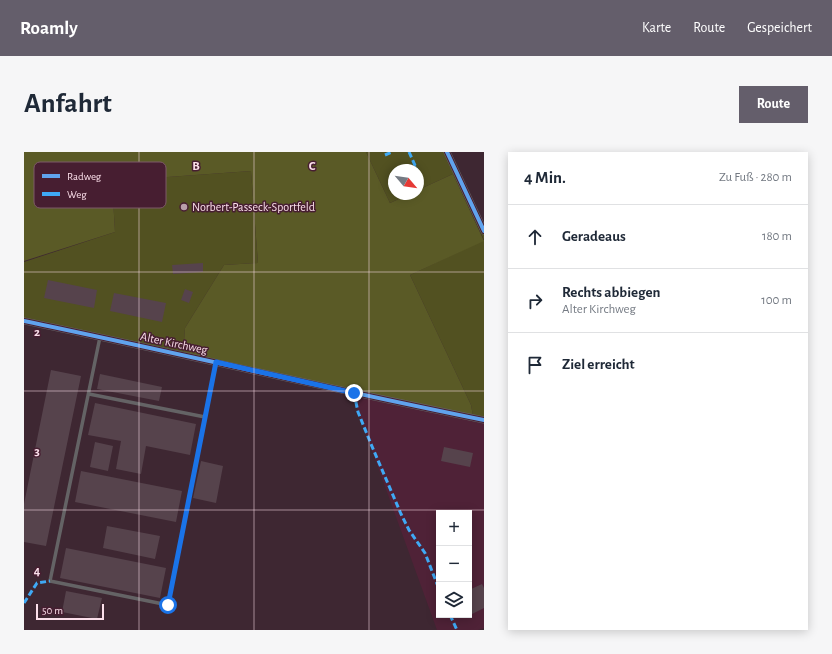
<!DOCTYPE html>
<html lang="de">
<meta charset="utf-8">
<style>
:root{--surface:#fff;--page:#f6f6f7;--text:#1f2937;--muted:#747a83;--line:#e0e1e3;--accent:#645e6b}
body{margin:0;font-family:"Alegreya Sans",sans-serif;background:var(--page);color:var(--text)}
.controls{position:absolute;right:12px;bottom:12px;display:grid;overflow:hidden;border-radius:0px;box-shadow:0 2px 10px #0003}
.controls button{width:36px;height:36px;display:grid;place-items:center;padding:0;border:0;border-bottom:1px solid var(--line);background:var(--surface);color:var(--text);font:20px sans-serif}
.compass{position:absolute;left:364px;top:12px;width:36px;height:36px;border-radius:50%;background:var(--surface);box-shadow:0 2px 10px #0003;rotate:119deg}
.scale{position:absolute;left:12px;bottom:10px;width:68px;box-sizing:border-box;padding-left:4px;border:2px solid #fbdfea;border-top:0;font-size:11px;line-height:14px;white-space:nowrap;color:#fbdfea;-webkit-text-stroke:3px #471e31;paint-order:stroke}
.stop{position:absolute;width:12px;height:12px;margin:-9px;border:3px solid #1a73e8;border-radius:50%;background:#fff}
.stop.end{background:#1a73e8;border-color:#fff;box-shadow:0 1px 4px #0008}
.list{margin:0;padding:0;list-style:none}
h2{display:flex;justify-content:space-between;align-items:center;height:52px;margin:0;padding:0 16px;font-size:17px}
h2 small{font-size:13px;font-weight:400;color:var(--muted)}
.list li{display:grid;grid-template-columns:26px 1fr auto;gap:12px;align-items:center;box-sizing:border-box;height:64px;padding:0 16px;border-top:1px solid var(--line)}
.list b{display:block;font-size:15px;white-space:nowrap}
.list p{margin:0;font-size:13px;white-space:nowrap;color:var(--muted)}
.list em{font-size:13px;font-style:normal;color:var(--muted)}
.icon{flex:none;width:22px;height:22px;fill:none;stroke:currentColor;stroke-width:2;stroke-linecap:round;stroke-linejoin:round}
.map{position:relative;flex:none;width:460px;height:478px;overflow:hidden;border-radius:0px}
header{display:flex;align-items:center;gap:24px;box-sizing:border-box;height:56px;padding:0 20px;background:var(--accent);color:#fff}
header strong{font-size:19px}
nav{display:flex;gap:22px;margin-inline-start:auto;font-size:14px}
.intro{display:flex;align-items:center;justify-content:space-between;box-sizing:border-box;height:96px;padding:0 24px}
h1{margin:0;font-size:28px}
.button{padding:10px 18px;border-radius:0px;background:var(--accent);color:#fff;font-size:14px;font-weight:700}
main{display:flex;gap:24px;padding:0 24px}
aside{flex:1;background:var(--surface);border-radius:0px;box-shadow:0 2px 10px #0003}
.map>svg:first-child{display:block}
</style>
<header>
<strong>Roamly</strong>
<nav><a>Karte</a><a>Route</a><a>Gespeichert</a></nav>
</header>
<div class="intro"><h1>Anfahrt</h1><a class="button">Route</a></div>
<main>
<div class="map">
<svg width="460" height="478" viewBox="0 0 460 478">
<rect width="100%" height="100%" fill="#3e2732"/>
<!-- built -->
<path fill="#4f2237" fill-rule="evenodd" d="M330 241 460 268V476L454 478H413L334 260ZM415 361H445V463H415Z"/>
<!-- green -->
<path fill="#525121" d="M342 0H423L460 79V267L449 264 447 253 386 123 460 88 429 22 394 38V18H370V42H386L366 51Z
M227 19 234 111 200 113 161 176 159 203 0 169V110L91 80 88 29Z"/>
<!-- forest -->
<path fill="#5a5a26" d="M0 0H342L366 51 386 42H394V38L429 22 460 89 386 123 447 253 449 264 159 203 161 176 200 113 234 111 227 19 88 29 91 80 0 109Z"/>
<!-- building -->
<path fill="#56434c" d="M179 111V120L149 122 148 113Z
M24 128 73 138 70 156 20 146Z
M161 137 169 140 165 151 157 148Z
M90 141 142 151 138 170 86 159Z
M27 218 57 224 22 394 0 390V352Z
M76 222 138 235 135 249 73 237Z
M71 251 172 272 166 303 122 294 117 322 92 317 97 289 64 283Z
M71 290 89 294 84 319 66 315Z
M420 295 449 301 446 315 417 309Z
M177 309 199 314 192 351 169 346Z
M57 319 158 339 152 370 51 350Z
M83 374 136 384 131 407 79 396Z
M42 396 142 416 136 446 36 426Z
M458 432 460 436V456L448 462 445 456V438Z
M42 439 78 446 73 467 38 460Z"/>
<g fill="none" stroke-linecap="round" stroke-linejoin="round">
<!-- lane -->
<path stroke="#646365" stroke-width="3.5" d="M76 185 26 429 144 453 192 210
M65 242 181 265"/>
<!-- street -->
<path stroke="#646365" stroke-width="7" d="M423 0 460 79
M0 169C153 201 306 237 460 268"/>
<!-- quiet -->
<path stroke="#3fa9f5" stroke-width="3" stroke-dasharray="6 3" stroke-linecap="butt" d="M385 0 393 18
M361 3 368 0
M383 18 392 14
M330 241 334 260 347 292 377 362 385 378 401 401 415 437
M0 451 13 431 26 429
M426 463 433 478"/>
<!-- cycleway casing -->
<g stroke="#471e31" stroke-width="6">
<path id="cycleway" d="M423 0 460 79
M0 169C153 201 306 237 460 268"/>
</g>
<!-- cycleway -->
<use href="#cycleway" stroke="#60a3ed" stroke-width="4"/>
</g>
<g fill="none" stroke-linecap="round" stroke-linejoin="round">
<!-- route -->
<path stroke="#1a73e8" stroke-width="5" d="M144 453 192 210 330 241"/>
</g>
<!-- grid -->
<path fill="none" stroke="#fbdfea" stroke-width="1" stroke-opacity="0.55" d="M115 0V478M230 0V478M345 0V478M0 120H460M0 239H460M0 358H460"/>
<!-- markers -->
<circle fill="#b99faa" stroke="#471e31" stroke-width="1.5" cx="160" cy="55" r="4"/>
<g text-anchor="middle" stroke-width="3" stroke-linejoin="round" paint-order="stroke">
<!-- poi labels -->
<g font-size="12" fill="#fbdfea" stroke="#471e31" text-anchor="start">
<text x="168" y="59">Norbert-Passeck-Sportfeld</text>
</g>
<!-- street labels -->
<g font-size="12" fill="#fbdfea" stroke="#471e31">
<text transform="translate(150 191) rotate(12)" y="4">Alter Kirchweg</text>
</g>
</g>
<!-- legend -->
<rect x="10" y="10" width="132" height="46" rx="6" fill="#471e31" stroke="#7d5868" stroke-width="1"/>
<rect x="18" y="22" width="18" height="4" fill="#60a3ed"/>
<rect x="18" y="40" width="18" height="4" fill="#3fa9f5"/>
<g font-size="11" fill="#fbdfea">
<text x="43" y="28">Radweg</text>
<text x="43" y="46">Weg</text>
</g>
<g font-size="13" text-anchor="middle" font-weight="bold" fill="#fbdfea" stroke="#471e31" stroke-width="3" stroke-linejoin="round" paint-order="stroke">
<text x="172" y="18">B</text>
<text x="288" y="18">C</text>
<text x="13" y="184">2</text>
<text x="13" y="303">3</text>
<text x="13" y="423">4</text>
</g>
</svg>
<div class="controls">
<button>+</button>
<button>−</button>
<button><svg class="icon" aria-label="layers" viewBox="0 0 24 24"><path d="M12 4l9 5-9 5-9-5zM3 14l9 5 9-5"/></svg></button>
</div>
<svg class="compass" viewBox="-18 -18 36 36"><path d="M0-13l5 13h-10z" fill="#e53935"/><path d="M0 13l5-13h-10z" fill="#747a83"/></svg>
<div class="scale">50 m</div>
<div class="stop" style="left:144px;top:453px"></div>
<div class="stop end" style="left:330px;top:241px"></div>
</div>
<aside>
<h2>4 Min.<small>Zu Fuß · 280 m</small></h2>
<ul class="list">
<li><svg class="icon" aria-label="ahead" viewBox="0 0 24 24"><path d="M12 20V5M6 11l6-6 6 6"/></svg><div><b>Geradeaus</b></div><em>180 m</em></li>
<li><svg class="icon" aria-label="right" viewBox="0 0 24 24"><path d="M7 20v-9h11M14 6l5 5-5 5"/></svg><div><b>Rechts abbiegen</b><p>Alter Kirchweg</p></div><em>100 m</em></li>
<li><svg class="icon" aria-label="arrive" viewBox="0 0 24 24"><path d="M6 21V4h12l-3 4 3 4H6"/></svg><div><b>Ziel erreicht</b></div></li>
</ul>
</aside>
</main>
